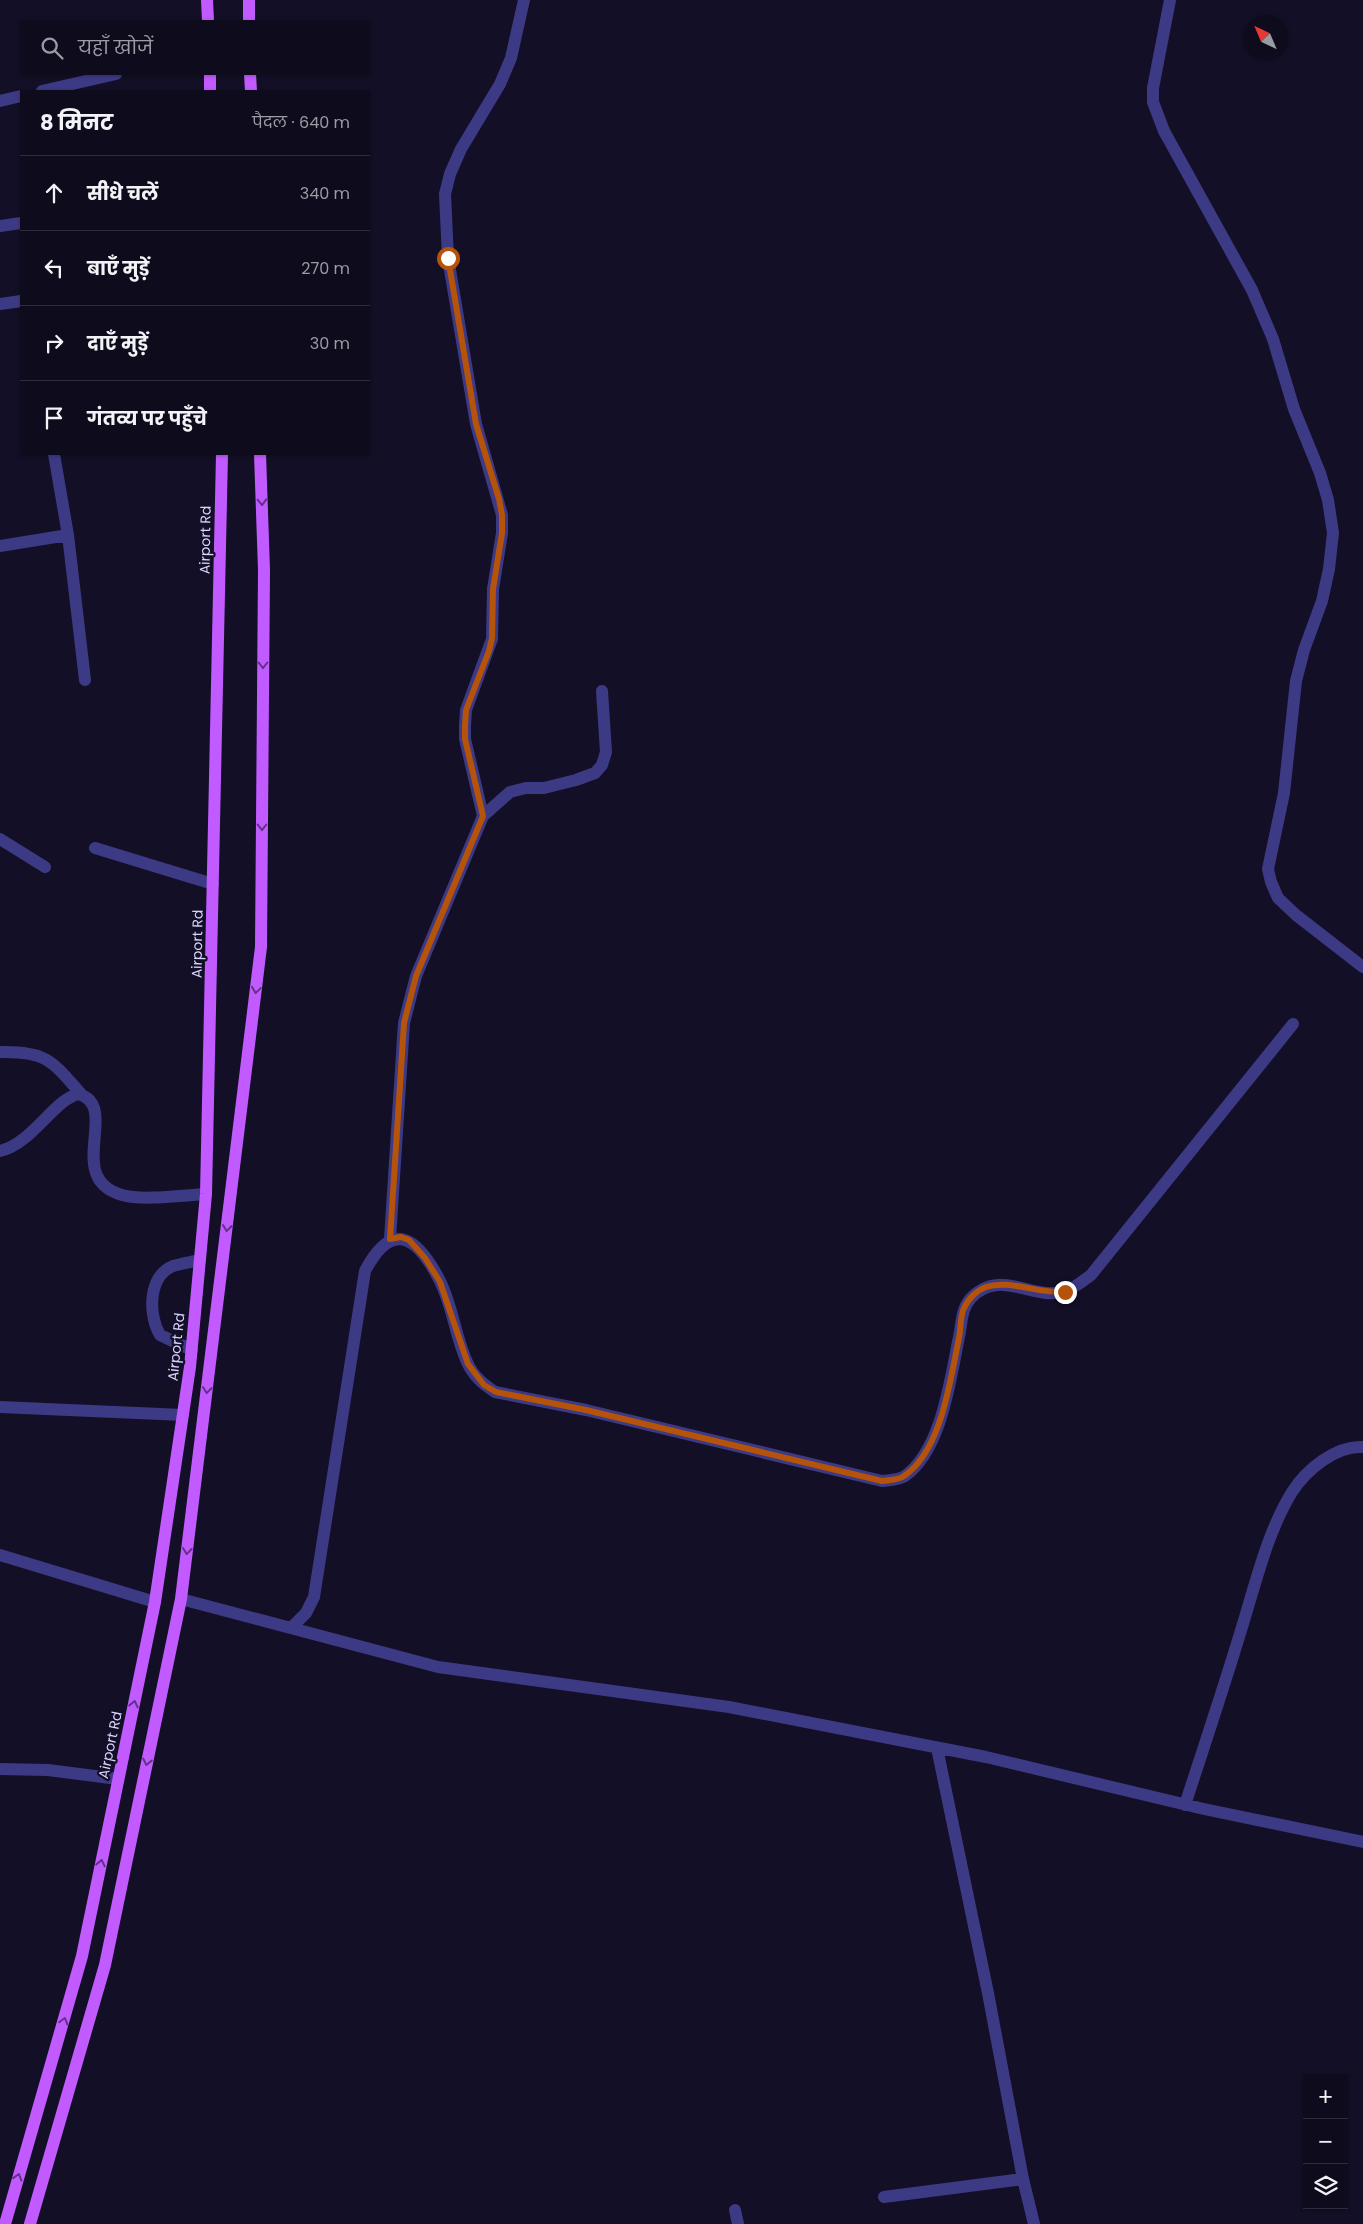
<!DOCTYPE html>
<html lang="hi">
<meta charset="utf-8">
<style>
:root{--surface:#0e0b1c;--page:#171425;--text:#f1f3f6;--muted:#9b9ba3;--line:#2e2b3b}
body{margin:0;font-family:Poppins,"Noto Sans Devanagari",sans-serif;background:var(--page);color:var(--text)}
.controls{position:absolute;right:15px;bottom:15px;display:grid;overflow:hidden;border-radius:0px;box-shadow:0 1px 4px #0004}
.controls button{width:45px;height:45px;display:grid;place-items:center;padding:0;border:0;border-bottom:1px solid var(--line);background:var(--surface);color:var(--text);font:25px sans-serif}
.compass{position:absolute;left:1243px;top:15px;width:45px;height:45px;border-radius:50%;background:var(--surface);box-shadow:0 1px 4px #0004;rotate:316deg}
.stop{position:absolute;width:15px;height:15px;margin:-11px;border:4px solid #b45309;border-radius:50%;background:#fff}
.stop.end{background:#b45309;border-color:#fff;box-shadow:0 1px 5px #0008}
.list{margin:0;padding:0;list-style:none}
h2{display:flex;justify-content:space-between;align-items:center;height:65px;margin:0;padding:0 20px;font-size:21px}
h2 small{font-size:16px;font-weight:400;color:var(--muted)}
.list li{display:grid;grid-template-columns:32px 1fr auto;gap:15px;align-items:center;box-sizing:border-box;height:75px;padding:0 20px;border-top:1px solid var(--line)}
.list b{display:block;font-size:19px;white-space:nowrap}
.list em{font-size:16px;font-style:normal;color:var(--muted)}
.icon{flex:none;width:28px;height:28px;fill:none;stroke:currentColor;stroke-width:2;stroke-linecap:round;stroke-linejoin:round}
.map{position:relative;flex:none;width:1363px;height:2224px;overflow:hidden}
.search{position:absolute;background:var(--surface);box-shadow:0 1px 4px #0004;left:20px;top:20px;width:350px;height:55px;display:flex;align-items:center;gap:12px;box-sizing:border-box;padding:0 18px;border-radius:0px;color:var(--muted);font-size:19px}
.panel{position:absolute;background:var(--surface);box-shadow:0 1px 4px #0004;left:20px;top:90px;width:350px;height:365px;border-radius:0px}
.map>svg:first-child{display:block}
</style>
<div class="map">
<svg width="1363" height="2224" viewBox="0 0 1363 2224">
<rect width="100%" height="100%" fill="#130f26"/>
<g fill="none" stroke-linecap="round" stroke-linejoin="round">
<!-- minor -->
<path stroke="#3d3a85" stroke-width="12" d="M1170 0 1153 88V102L1164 131 1252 290 1273 339 1294 409 1320 473 1328 500 1333 533 1329 569 1322 601 1304 650 1296 681 1284 793 1268 869 1271 882 1278 898 1296 915 1363 967
M42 91 116 74
M0 101 21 96
M0 226 21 223
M0 304 21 301
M54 454 68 535 85 680
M0 546 68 535
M483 816 465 739V726L466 710 492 639 493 589 502 533V515L476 424 448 258 445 194 450 174 461 149 500 84 511 58 524 0
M0 839 45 867
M95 848 213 884
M0 1052C47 1051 52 1061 82 1095
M0 1151C32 1144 55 1098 79 1094 121 1107 63 1178 122 1195 143 1201 184 1195 206 1194
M390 1239 404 1023 416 976 483 816 510 792 526 788H544L576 780 595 773 602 765 606 752 602 691
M192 1350 160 1335C148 1315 148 1276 173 1266 182 1263 192 1262 200 1260
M0 1407 183 1415
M0 1555 155 1602
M181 1599 438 1667 729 1707 986 1757 1204 1809 1363 1842
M292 1627 306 1613 314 1597 365 1271C393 1218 418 1238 440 1281 453 1307 455 1336 467 1362 473 1376 483 1384 495 1392L586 1410 882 1481C889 1480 899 1480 905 1476 942 1449 950 1380 959 1337 962 1323 961 1309 971 1298 1000 1267 1034 1302 1065 1291 1075 1288 1083 1281 1091 1275L1293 1024
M937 1748 988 1993 1023 2179 1034 2224
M0 1769 48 1770 118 1779
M1185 1805C1204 1746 1224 1687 1242 1627 1256 1582 1267 1533 1292 1492 1306 1470 1336 1445 1363 1447
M884 2197 1023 2179
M735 2210 738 2224"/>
<!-- major -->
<path stroke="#c25bff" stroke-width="12" d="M207 0 208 21
M249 0V21
M210 74V91
M250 74 251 91
M5 2224 82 1956 155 1602 190 1367 206 1194 222 454
M30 2224 105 1965 181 1599 261 947 264 570 260 454"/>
</g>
<!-- one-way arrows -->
<defs><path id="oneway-chevron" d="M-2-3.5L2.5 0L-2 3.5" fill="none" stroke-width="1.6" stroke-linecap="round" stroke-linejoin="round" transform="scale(1.25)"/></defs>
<g stroke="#623188">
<use href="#oneway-chevron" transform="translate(262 502) rotate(88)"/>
<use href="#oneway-chevron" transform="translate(263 665) rotate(90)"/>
<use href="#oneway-chevron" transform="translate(262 827) rotate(90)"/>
<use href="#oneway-chevron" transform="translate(256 990) rotate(98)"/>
<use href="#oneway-chevron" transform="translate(227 1228) rotate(97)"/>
<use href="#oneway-chevron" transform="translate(207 1390) rotate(97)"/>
<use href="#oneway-chevron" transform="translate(187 1551) rotate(97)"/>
<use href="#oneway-chevron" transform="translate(134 1704) rotate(-78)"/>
<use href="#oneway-chevron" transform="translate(147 1762) rotate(102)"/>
<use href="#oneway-chevron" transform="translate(101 1863) rotate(-78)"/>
<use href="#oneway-chevron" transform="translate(64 2021) rotate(-74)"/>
<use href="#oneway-chevron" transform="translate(18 2177) rotate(-73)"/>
</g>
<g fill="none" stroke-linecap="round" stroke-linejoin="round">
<!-- route -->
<path stroke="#b45309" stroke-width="6" d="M448 258 476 424 499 499 502 515V533L493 589 492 638 489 651 466 710 465 726V739L483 816 416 976 404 1023 390 1239 401 1237 409 1240 425 1258 440 1282 468 1364 484 1385 496 1392 586 1410 882 1481C889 1480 899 1480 904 1476 942 1450 950 1380 959 1338 961 1328 960 1316 964 1308 968 1299 977 1290 986 1287 1009 1279 1039 1294 1065 1292"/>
</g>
<g text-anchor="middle" stroke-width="4.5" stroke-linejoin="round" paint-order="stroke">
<!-- street labels -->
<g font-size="14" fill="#d9d4ff" stroke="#130f26">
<text transform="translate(205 540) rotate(-89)" y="5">Airport Rd</text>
<text transform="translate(197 944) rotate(-89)" y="5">Airport Rd</text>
<text transform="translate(176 1347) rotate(-84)" y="5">Airport Rd</text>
<text transform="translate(110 1745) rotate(-78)" y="5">Airport Rd</text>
</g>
</g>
</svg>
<div class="controls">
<button>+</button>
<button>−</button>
<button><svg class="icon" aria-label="layers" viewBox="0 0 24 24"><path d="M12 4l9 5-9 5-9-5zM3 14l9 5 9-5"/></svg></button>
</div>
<svg class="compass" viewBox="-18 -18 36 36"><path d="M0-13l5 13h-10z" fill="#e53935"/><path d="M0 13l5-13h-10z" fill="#9b9ba3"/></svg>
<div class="stop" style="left:448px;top:258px"></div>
<div class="stop end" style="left:1065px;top:1292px"></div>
<div class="search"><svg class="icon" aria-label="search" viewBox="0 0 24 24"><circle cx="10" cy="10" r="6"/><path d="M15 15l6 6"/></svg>यहाँ खोजें</div>
<section class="panel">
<h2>8 मिनट<small>पैदल · 640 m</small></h2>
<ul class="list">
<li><svg class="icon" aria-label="ahead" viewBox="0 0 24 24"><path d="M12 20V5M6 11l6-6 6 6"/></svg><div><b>सीधे चलें</b></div><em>340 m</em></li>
<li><svg class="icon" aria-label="left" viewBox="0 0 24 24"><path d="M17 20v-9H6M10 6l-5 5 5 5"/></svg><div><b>बाएँ मुड़ें</b></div><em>270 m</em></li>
<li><svg class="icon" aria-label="right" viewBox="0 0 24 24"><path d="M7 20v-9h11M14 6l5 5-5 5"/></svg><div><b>दाएँ मुड़ें</b></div><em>30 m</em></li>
<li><svg class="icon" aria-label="arrive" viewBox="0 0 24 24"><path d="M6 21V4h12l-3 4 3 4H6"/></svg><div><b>गंतव्य पर पहुँचे</b></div></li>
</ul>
</section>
</div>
